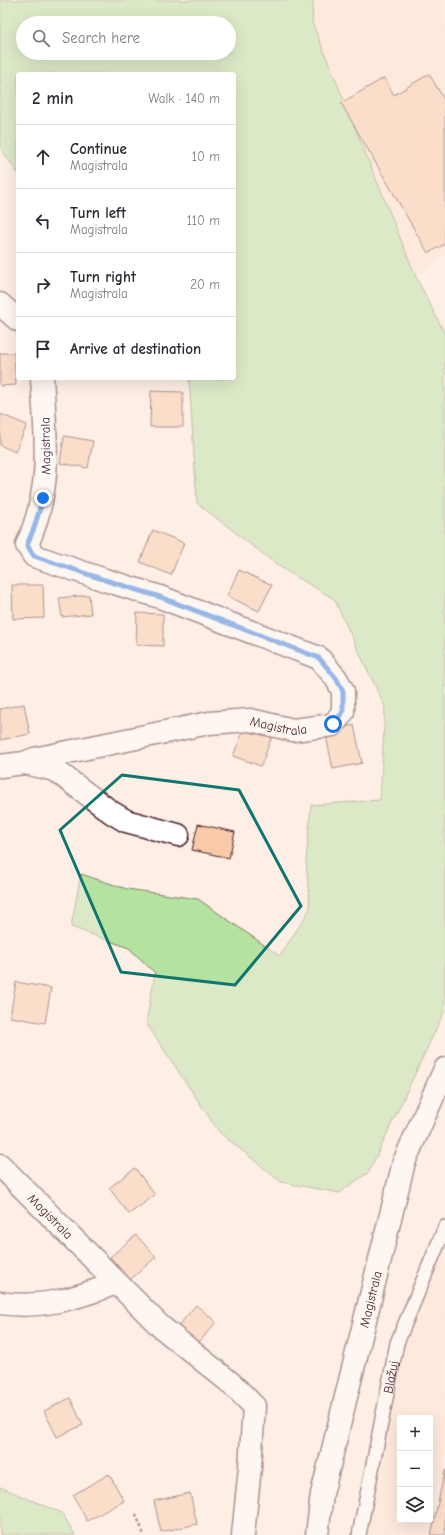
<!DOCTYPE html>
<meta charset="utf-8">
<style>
:root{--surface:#fff;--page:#f2f2f3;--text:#2b2b33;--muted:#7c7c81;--line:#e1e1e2}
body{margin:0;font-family:"Comic Neue",sans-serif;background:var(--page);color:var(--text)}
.controls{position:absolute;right:12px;bottom:12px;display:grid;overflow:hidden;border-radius:4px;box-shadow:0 4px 16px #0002}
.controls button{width:36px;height:36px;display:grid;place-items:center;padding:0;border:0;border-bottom:1px solid var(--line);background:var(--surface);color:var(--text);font:20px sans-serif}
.stop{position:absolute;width:12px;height:12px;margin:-9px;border:3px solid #1a73e8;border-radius:50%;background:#fff}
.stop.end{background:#1a73e8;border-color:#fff;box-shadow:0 1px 4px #0008}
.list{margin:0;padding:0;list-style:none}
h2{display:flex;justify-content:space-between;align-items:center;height:52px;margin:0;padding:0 16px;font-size:17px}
h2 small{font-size:13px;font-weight:400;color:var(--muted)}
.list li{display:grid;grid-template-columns:26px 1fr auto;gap:12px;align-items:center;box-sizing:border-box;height:64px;padding:0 16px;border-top:1px solid var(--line)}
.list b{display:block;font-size:15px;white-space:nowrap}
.list p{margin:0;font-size:13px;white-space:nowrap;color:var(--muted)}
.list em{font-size:13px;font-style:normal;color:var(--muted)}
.icon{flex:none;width:22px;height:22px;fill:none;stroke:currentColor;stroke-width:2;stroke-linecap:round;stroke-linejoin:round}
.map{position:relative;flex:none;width:445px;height:1535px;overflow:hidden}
.search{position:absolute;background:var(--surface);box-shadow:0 4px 16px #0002;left:16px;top:16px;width:220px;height:44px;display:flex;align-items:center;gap:10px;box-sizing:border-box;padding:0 14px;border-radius:22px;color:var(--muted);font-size:15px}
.panel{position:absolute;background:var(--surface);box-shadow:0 4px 16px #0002;left:16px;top:72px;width:220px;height:308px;border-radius:4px}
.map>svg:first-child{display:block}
</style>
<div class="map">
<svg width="445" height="1535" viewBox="0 0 445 1535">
<rect width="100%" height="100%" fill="#fdefe5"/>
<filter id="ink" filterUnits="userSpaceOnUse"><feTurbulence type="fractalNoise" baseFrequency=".025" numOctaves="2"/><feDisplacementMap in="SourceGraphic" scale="8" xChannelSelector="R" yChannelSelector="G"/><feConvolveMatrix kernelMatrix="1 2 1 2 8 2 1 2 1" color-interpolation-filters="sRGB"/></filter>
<g filter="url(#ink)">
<!-- built -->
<path fill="#fce4d2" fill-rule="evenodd" d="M313 0H445V254L416 277 311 22Z
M445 1227V1535H359L397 1343ZM400 1418H430V1520H400Z"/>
<!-- green -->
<path fill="#b4e2a1" stroke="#7f8066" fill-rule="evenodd" d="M0 0H313L312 22 416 277 445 334V1010L369 1172 339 1193 281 1182 219 1132 146 1023 155 973 129 948 71 927 81 874 127 889 198 899 280 956 310 909 306 861 311 805 380 800 385 707 334 599 280 567 197 503 189 378H234V74H18V174L0 147ZM23 23H229V53H23Z
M0 1487 62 1513 75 1535H0Z"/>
<!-- building -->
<path fill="#f8caa7" stroke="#4a1f2b" d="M429 74 445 101V244L428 253 341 103 384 78 394 95Z
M0 353H14L16 385 0 386Z
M151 391 183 392V427H150Z
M0 414 27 425 15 452 0 445Z
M64 436 93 441 88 468 60 463Z
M153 530 184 543 171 575 140 562Z
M239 570 272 585 259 611 227 596Z
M12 585H43L44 618 13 619Z
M89 595 91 614 62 617 59 598Z
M137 613 163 614V646L136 645Z
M24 704 30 734 0 740V709Z
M354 725 362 763 333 769 325 731Z
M245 726 272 736 261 766 233 756Z
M198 824 235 832 229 858 192 850Z
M16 982 51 988 45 1023 10 1017Z
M135 1168 155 1195 129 1214 109 1188Z
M136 1235 156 1257 130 1280 110 1257Z
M196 1305 216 1322 195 1347 175 1330Z
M70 1398 83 1425 57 1437 44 1411Z
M445 1470V1535H431Z
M109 1474 124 1501 87 1521 73 1495Z
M190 1493 197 1524 161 1532 154 1501Z"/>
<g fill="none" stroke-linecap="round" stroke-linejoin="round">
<!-- lane casing -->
<g stroke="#4a1f2b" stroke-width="16">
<g id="lane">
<path id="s1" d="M359 1535 397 1343 445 1227"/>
</g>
</g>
<!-- street casing -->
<g stroke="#4a1f2b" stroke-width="25">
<g id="street">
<path d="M0 304 18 320"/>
<path d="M25 763 55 770 111 812 126 821 178 835"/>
<path id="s2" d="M0 766 24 763 34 759 209 723 250 720 293 730 333 725 343 712V691L336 678 319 658 160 597 105 580 34 556 27 545C53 485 46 441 42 378"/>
<path id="s3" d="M0 1165 160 1326 232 1384 254 1406 250 1467 243 1535"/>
<path d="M0 1303C42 1309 77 1298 116 1283"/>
</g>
</g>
<!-- secondary casing -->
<g stroke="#4a1f2b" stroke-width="25">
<g id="secondary">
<path id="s4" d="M317 1535 322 1494 404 1162 445 1069"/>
</g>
</g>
<!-- path -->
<path stroke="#4a1f2b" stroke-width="2.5" stroke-dasharray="3 3" stroke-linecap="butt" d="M136 1514 144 1535"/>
<!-- lane -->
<use href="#lane" stroke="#fff" stroke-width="13"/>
<!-- street -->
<use href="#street" stroke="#fff" stroke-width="22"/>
<!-- secondary -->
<use href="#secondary" stroke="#fff" stroke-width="22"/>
</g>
</g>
<g fill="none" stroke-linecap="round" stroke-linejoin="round" filter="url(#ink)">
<!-- route -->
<path stroke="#1a73e8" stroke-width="5" d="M43 498 34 528 27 545 34 556 105 580 160 597 319 658 336 678 343 691V712L333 724"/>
</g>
<!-- marked area -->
<path d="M0 0H445V1535H0ZM122 775 239 790 301 906 235 985 121 972 60 830Z" fill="#fdefe5" fill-opacity=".55" fill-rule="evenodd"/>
<path fill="none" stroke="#0f766e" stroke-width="3" stroke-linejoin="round" d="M122 775 239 790 301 906 235 985 121 972 60 830Z"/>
<g text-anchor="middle" stroke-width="4" stroke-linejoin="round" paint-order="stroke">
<!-- street labels -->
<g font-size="13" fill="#4a1f2b" stroke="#fff">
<text transform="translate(45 446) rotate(-91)" y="5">Magistrala</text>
<text dy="5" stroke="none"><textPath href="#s2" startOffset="284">Magistrala</textPath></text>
<text dy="5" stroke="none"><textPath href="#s3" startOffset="72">Magistrala</textPath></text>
<text dy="5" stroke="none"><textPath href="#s4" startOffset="242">Magistrala</textPath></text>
<text dy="5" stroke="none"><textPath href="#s1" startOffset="161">Blažuj</textPath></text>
</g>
</g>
</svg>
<div class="controls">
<button>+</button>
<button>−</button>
<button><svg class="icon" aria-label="layers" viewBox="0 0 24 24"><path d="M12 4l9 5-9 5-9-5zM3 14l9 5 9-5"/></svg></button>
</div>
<div class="stop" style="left:333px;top:724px"></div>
<div class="stop end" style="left:43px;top:498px"></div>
<div class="search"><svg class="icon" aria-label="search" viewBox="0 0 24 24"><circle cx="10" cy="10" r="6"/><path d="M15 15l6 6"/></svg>Search here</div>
<section class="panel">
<h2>2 min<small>Walk · 140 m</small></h2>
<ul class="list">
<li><svg class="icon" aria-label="ahead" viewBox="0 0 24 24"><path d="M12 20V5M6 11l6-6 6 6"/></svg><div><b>Continue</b><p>Magistrala</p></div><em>10 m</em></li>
<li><svg class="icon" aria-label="left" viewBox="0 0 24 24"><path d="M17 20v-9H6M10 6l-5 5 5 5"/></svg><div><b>Turn left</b><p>Magistrala</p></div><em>110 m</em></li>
<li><svg class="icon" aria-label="right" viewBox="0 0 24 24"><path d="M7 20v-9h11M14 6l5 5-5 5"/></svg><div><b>Turn right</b><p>Magistrala</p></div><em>20 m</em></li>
<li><svg class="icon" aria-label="arrive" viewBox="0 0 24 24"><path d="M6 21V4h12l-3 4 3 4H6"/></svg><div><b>Arrive at destination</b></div></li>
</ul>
</section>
</div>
